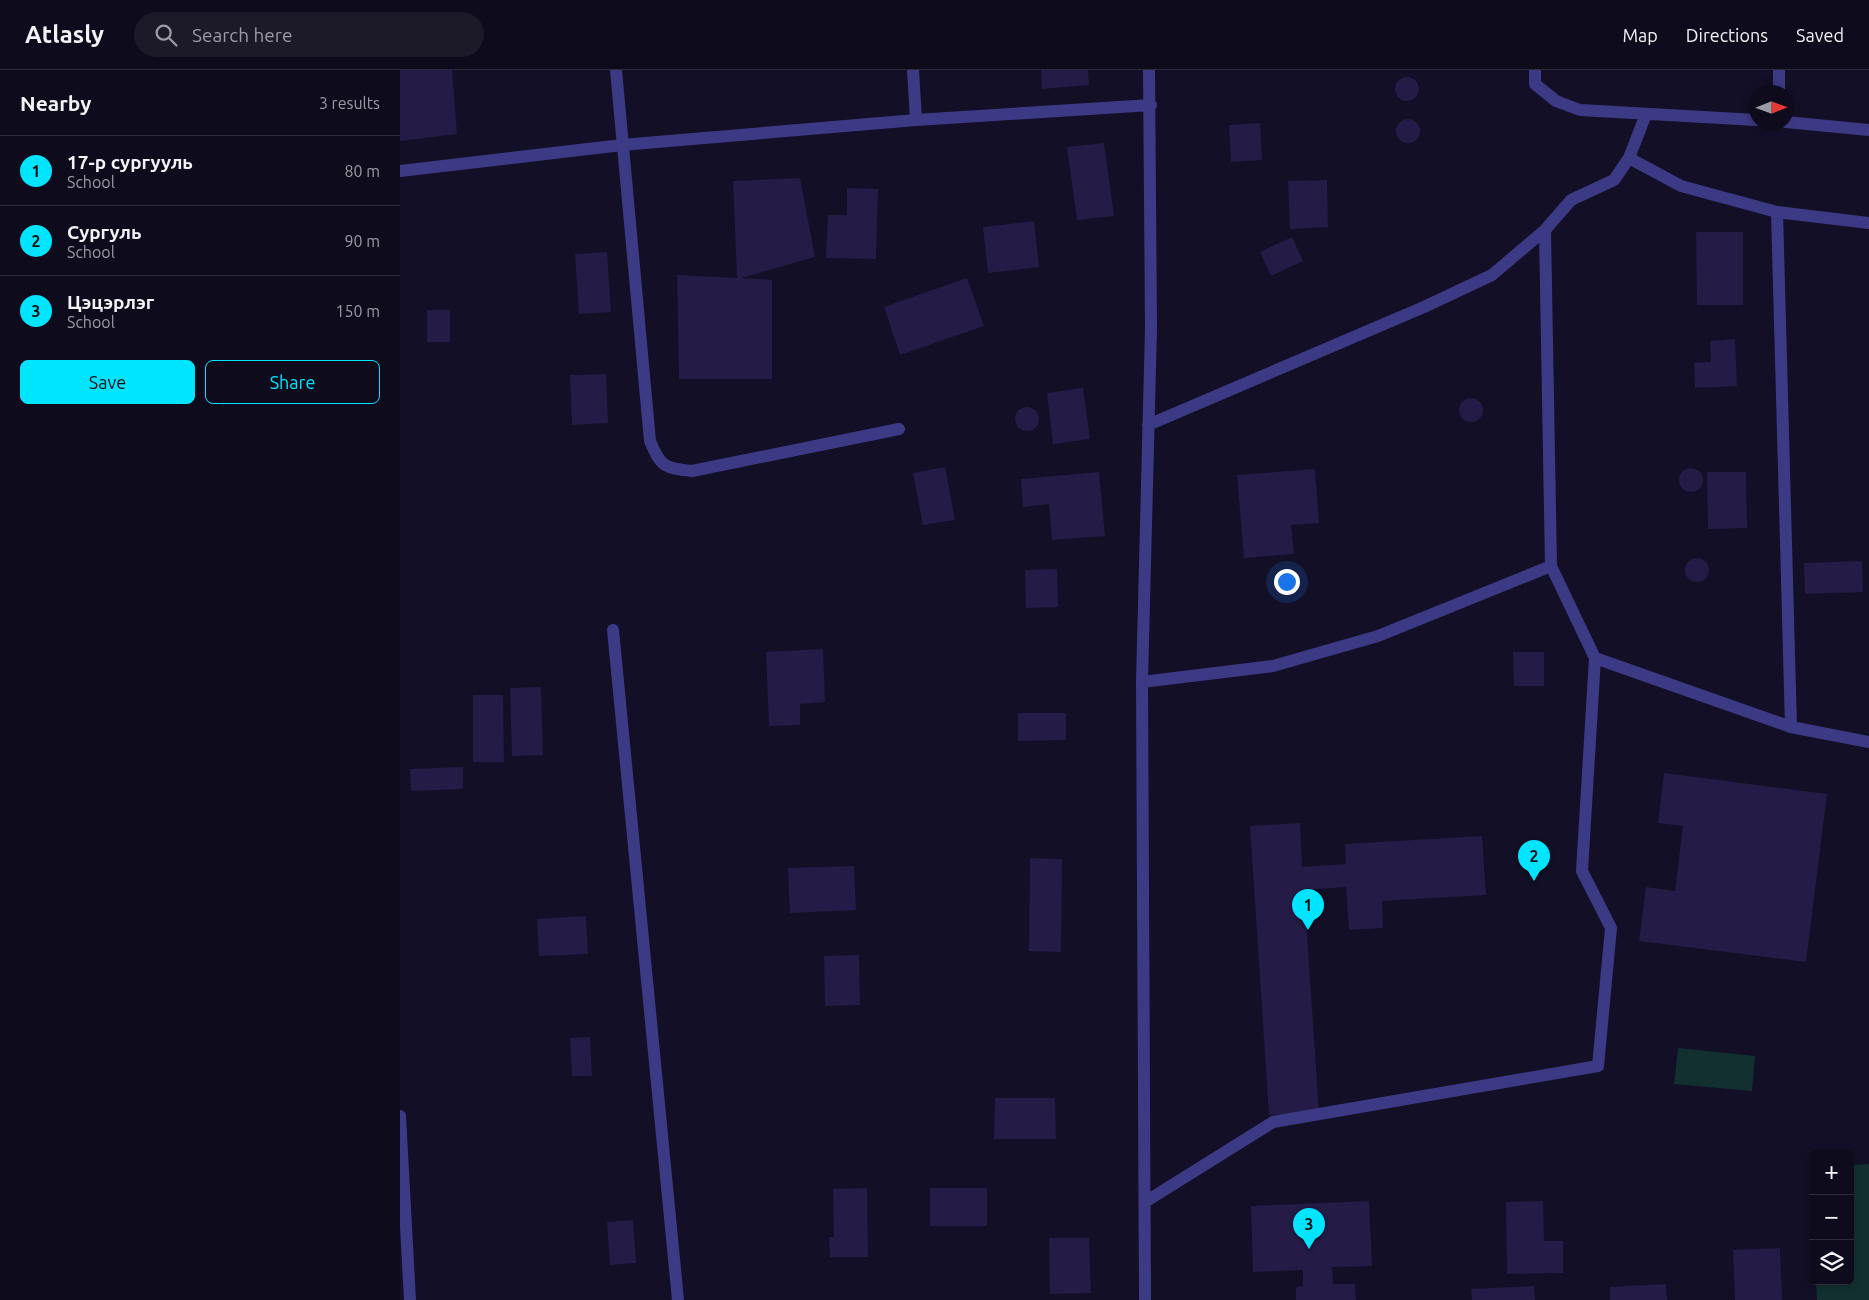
<!DOCTYPE html>
<meta charset="utf-8">
<style>
:root{--surface:#0e0b1c;--page:#1c1929;--text:#f1f3f6;--muted:#9b9ba3;--line:#2e2b3b;--accent:#00e5ff}
body{margin:0;font-family:Ubuntu,sans-serif;background:var(--page);color:var(--text)}
.controls{position:absolute;right:15px;bottom:15px;display:grid;overflow:hidden;border-radius:8px;box-shadow:0 2px 8px #0003}
.controls button{width:45px;height:45px;display:grid;place-items:center;padding:0;border:0;border-bottom:1px solid var(--line);background:var(--surface);color:var(--text);font:25px sans-serif}
.compass{position:absolute;left:1349px;top:15px;width:45px;height:45px;border-radius:50%;background:var(--surface);box-shadow:0 2px 8px #0003;rotate:89deg}
.you{position:absolute;left:886px;top:511px;width:18px;height:18px;margin:-12px;border:4px solid #fff;border-radius:50%;background:#1a73e8;box-shadow:0 0 0 8px #1a73e833}
.badge{display:grid;place-items:center;width:32px;height:32px;border-radius:50%;background:var(--accent);color:#111;font-size:16px;font-weight:700}
.pin{position:absolute;translate:-50% -41px;filter:drop-shadow(0 1px 2px #0008)}
.pin::after{content:'';position:absolute;top:26px;width:18px;height:15px;background:inherit;clip-path:polygon(0 0,100% 0,50% 100%)}
.list{margin:0;padding:0;list-style:none}
h2{display:flex;justify-content:space-between;align-items:center;height:65px;margin:0;padding:0 20px;font-size:21px}
h2 small{font-size:16px;font-weight:400;color:var(--muted)}
.list li{display:grid;grid-template-columns:32px 1fr auto;gap:15px;align-items:center;box-sizing:border-box;height:70px;padding:0 20px;border-top:1px solid var(--line)}
.list b{display:block;font-size:19px;white-space:nowrap}
.list p{margin:0;font-size:16px;white-space:nowrap;color:var(--muted)}
.list em{font-size:16px;font-style:normal;color:var(--muted)}
.actions{display:flex;gap:10px;padding:15px 20px}
.actions a{flex:1;padding:11px 0;border:1px solid var(--accent);border-radius:8px;text-align:center;font-size:18px;color:var(--accent)}
.actions .main{background:var(--accent);color:#111}
.icon{flex:none;width:28px;height:28px;fill:none;stroke:currentColor;stroke-width:2;stroke-linecap:round;stroke-linejoin:round}
.map{position:relative;flex:none;width:1469px;height:1230px;overflow:hidden}
header{display:flex;align-items:center;gap:30px;box-sizing:border-box;height:70px;padding:0 25px;background:var(--surface);border-bottom:1px solid var(--line)}
header strong{font-size:24px}
nav{display:flex;gap:28px;margin-inline-start:auto;font-size:18px}
.search{width:350px;height:45px;background:var(--page);display:flex;align-items:center;gap:12px;box-sizing:border-box;padding:0 18px;border-radius:28px;color:var(--muted);font-size:19px}
main{display:flex}
aside{flex:1;background:var(--surface)}
.map>svg:first-child{display:block}
</style>
<header>
<strong>Atlasly</strong>
<div class="search"><svg class="icon" aria-label="search" viewBox="0 0 24 24"><circle cx="10" cy="10" r="6"/><path d="M15 15l6 6"/></svg>Search here</div>
<nav><a>Map</a><a>Directions</a><a>Saved</a></nav>
</header>
<main>
<aside>
<h2>Nearby<small>3 results</small></h2>
<ul class="list">
<li><span class="badge">1</span><div><b>17-р сургууль</b><p>School</p></div><em>80 m</em></li>
<li><span class="badge">2</span><div><b>Сургуль</b><p>School</p></div><em>90 m</em></li>
<li><span class="badge">3</span><div><b>Цэцэрлэг</b><p>School</p></div><em>150 m</em></li>
</ul>
<div class="actions"><a class="main">Save</a><a>Share</a></div>
</aside>
<div class="map">
<svg width="1469" height="1230" viewBox="0 0 1469 1230">
<rect width="100%" height="100%" fill="#130f26"/>
<!-- green -->
<path fill="#12302f" d="M1278 978 1355 986 1352 1021 1274 1014Z
M1469 1094V1230H1417L1416 1211H1450V1095Z"/>
<!-- building -->
<path fill="#241b47" d="M0 0H52L57 64 0 71Z
M641 0H688L689 15 642 19Z
M995 19a12 12 0 1 1 24 0a12 12 0 1 1-24 0Z
M996 61a12 12 0 1 1 24 0a12 12 0 1 1-24 0Z
M860 53 862 90 831 92 829 55Z
M704 73 714 146 677 150 667 77Z
M400 108 415 187 341 208 372 210V309H279L277 205 337 208 333 111Z
M927 110 928 157 890 159 888 111Z
M447 118 478 119 476 189 426 188 428 145H447Z
M634 151 639 197 588 203 583 157Z
M1296 162H1343V235H1297Z
M892 167 903 191 871 206 860 182Z
M207 182 211 242 179 244 175 184Z
M567 208 584 256 500 285 484 237Z
M27 240H50V272H27Z
M1335 269 1337 316 1295 318 1294 293 1311 292 1310 271Z
M206 304 208 353 172 355 170 305Z
M683 318 690 369 653 374 647 323Z
M1059 340a12 12 0 1 1 24 0a12 12 0 1 1-24 0Z
M615 349a12 12 0 1 1 24 0a12 12 0 1 1-24 0Z
M545 397 555 450 523 455 513 403Z
M1279 410a12 12 0 1 1 24 0a12 12 0 1 1-24 0Z
M915 399 919 453 891 455 894 484 844 488 837 405Z
M699 402 705 466 652 470 649 434 623 437 621 409Z
M1307 402H1346L1347 458 1308 459Z
M1285 500a12 12 0 1 1 24 0a12 12 0 1 1-24 0Z
M1462 491 1463 522 1405 524 1404 493Z
M657 499 658 537 626 538 625 500Z
M423 579 425 632 400 634V655L369 656 366 582Z
M1113 582H1144V616H1114Z
M141 617 143 685 112 686 110 618Z
M73 625H103L104 692H73Z
M618 643H666V670L618 671Z
M63 697V719L11 721 10 699Z
M1264 703 1427 724 1406 892 1239 871 1246 817 1275 821 1283 756 1258 753Z
M900 753 902 797 946 794 945 774 1082 766 1086 825 982 831 983 858 949 860 946 817 904 820 919 1042 869 1045 850 756Z
M630 788 662 789 661 882 629 881Z
M454 796 456 840 390 843 388 798Z
M186 846 188 884 139 886 137 849Z
M459 885 460 935 425 936 424 886Z
M190 967 192 1006H172L170 968Z
M595 1028H655L656 1069H594Z
M467 1118 468 1187H430L429 1167H434L433 1119Z
M530 1118H587V1156H530Z
M969 1131 972 1196 932 1197 933 1214H955L956 1230H896V1217L903 1216V1200L853 1202 851 1136Z
M1143 1131 1144 1171H1163V1203L1107 1204 1106 1132Z
M233 1150 236 1193 210 1195 207 1152Z
M649 1168H689L691 1223 650 1224Z
M1380 1178 1382 1230H1335L1333 1180Z
M1266 1214 1267 1230H1210V1217Z
M1134 1216 1135 1230H1072L1071 1219Z"/>
<g fill="none" stroke-linecap="round" stroke-linejoin="round">
<!-- minor -->
<path stroke="#3d3a85" stroke-width="12" d="M216 0 250 371C261 397 264 398 292 401L499 359
M513 0 516 50
M1135 0V14L1156 31 1180 40 1356 50
M1379 0V22
M1386 52 1469 60
M1229 88 1281 116 1377 142 1469 153
M0 101 222 75 516 50 751 35
M1377 142 1391 657
M1145 160 1151 496
M748 355 1024 237 1092 205 1145 160 1171 130 1214 110 1229 88 1246 44
M213 560 278 1230
M742 612 873 596 978 566 1151 496 1195 588 1391 657 1469 672
M0 1046 10 1230
M745 1132 873 1052 1198 996 1211 858 1182 801 1195 588
M745 1230 742 612 751 258 749 0"/>
</g>
</svg>
<div class="controls">
<button>+</button>
<button>−</button>
<button><svg class="icon" aria-label="layers" viewBox="0 0 24 24"><path d="M12 4l9 5-9 5-9-5zM3 14l9 5 9-5"/></svg></button>
</div>
<svg class="compass" viewBox="-18 -18 36 36"><path d="M0-13l5 13h-10z" fill="#e53935"/><path d="M0 13l5-13h-10z" fill="#9b9ba3"/></svg>
<div class="you"></div>
<div class="pin badge" style="left:908px;top:860px">1</div>
<div class="pin badge" style="left:1134px;top:811px">2</div>
<div class="pin badge" style="left:909px;top:1179px">3</div>
</div>
</main>
